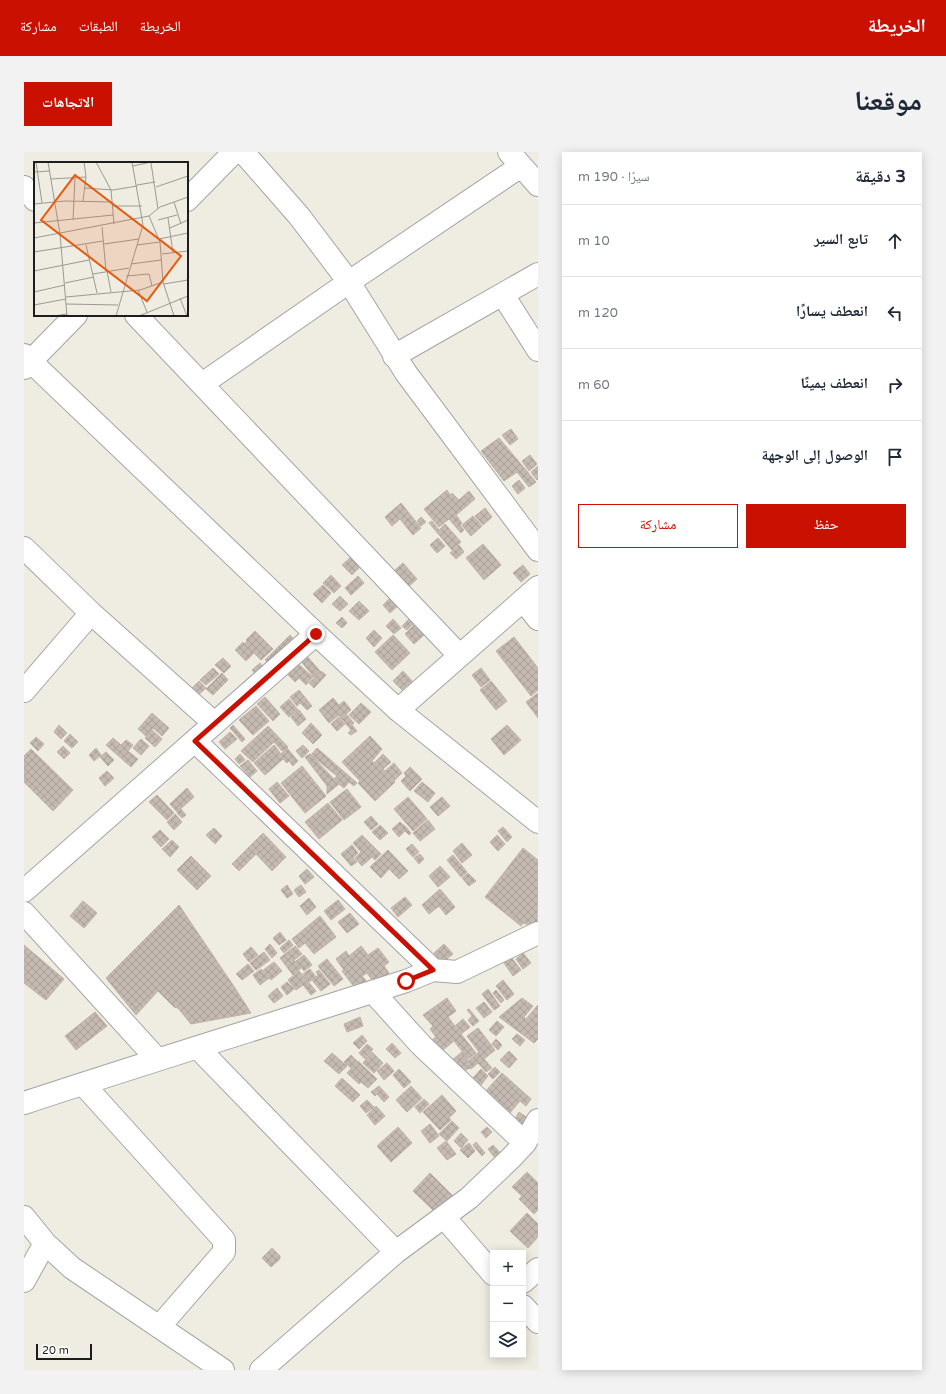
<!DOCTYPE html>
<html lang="ar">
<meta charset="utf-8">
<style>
:root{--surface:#fff;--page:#f2f2f3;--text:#1f2937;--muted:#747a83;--line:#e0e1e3;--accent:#ca1000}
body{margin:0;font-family:"Varela Round","Noto Naskh Arabic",sans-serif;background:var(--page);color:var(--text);direction:rtl}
.controls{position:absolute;right:12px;bottom:12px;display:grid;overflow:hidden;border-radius:0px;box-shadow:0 2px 10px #0003}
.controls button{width:36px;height:36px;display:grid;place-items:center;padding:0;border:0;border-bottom:1px solid var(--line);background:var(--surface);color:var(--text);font:20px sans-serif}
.scale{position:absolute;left:12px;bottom:10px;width:56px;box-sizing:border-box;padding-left:4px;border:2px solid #1d1d1d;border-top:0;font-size:11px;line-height:14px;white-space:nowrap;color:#1d1d1d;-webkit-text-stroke:3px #fff;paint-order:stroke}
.stop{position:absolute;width:12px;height:12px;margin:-9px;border:3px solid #ca1000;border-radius:50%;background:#fff}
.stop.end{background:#ca1000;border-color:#fff;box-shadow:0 1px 4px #0008}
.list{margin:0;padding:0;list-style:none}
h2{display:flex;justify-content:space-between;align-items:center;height:52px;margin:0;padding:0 16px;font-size:17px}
h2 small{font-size:13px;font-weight:400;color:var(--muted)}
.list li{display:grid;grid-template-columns:26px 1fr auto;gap:12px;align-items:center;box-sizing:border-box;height:72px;padding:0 16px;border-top:1px solid var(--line)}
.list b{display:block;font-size:15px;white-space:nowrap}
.list em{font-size:13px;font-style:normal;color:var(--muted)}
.actions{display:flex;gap:8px;padding:12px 16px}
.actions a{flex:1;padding:9px 0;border:1px solid var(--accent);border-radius:0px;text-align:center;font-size:14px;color:var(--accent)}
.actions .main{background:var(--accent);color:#fff}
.icon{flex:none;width:22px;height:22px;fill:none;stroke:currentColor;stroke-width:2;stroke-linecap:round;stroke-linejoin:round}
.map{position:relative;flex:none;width:514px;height:1218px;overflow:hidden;direction:ltr;border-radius:0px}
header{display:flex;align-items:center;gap:24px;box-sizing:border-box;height:56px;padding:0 20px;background:var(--accent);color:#fff}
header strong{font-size:19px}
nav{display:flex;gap:22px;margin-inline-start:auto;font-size:14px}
.intro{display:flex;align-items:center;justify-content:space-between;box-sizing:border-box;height:96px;padding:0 24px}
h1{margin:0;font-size:28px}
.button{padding:10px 18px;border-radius:0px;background:var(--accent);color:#fff;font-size:14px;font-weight:700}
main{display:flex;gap:24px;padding:0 24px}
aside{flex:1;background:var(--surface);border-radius:0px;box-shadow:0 2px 10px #0003}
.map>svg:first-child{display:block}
</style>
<header>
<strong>الخريطة</strong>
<nav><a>الخريطة</a><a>الطبقات</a><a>مشاركة</a></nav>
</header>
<div class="intro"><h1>موقعنا</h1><a class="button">الاتجاهات</a></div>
<main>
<aside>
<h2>3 دقيقة<small>سيرًا · 190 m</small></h2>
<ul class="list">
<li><svg class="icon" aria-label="ahead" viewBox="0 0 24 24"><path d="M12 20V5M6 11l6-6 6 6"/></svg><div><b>تابع السير</b></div><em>10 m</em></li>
<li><svg class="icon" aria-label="left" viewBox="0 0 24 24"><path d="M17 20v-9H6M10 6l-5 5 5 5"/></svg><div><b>انعطف يسارًا</b></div><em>120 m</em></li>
<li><svg class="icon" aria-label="right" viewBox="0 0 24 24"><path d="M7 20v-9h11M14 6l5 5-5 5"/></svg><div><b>انعطف يمينًا</b></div><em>60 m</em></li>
<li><svg class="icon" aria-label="arrive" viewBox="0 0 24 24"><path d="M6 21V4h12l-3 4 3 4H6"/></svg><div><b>الوصول إلى الوجهة</b></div></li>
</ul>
<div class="actions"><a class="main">حفظ</a><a>مشاركة</a></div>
</aside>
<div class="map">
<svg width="514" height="1218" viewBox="0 0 514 1218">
<defs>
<pattern id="building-cross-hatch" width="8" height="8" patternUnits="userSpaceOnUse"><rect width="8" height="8" fill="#c4bab2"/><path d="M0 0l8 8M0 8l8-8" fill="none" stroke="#a89f99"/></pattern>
</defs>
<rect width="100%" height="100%" fill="#efece2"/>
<!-- building -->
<path fill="url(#building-cross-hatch)" stroke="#c1b3a4" d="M487 277 494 287 486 293 478 283Z
M475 286 512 330 505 335 493 320 480 329 457 299Z
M506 303 513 312 505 319 498 309Z
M514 314V327L513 328 507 320Z
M495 328 501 336 494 342 488 334Z
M423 338 426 343 428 341 435 348 445 339 451 347 432 363 438 371 436 373 440 378 437 381 425 367 415 375 400 357Z
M377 351 397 376 389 383 376 367 368 374 361 365Z
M461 356 468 365 459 373 451 364Z
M449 364 458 374 447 384 438 373Z
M397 365 402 370 397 374 393 369Z
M408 369 415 378 421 372 437 390 428 398 405 371Z
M414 386 421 394 413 401 406 393Z
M459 392 477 413 460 428 442 406Z
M435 393 440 400 432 407 426 401Z
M327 405 337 414 328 423 318 413Z
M379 411 393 427 384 435 370 419Z
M499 413 506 422 497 430 489 421Z
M307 423 317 434 310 441 299 431Z
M334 424 340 431 327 443 321 436Z
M299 433 307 441 298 451 289 442Z
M316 444 324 452 316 459 308 452Z
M367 445 375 453 366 461 359 453Z
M335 449 345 459 335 468 325 459Z
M318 465 323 471 318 476 312 471Z
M386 466 390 471 383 478 378 474Z
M369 467 377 476 370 482 362 474Z
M390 473 400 483 390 492 381 482Z
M350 478 358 486 350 495 342 486Z
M231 479 249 497 237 508 230 501 222 509 211 498 219 490 220 492 223 489 222 488Z
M266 483 273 491 248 515 241 508Z
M369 483 386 501 368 518 351 500Z
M490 485 514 516V538L507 544 472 499Z
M282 503 296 519 290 525 276 508Z
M199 506 207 514 200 521 191 513Z
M272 510 289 525 282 533 275 526 271 530 262 521Z
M236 511 242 519 234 525 228 518Z
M189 516 195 522 182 533 176 528Z
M457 516 466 528 457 535 448 523Z
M297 519 302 523 290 536 285 531Z
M379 519 388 529 378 538 369 529Z
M198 521 204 528 189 543 182 537Z
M175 529 182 536 170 547 164 540Z
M467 529 483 549 472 558 456 538Z
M275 538 288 554 283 558 276 551 273 554 266 545Z
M514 541V566L502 550Z
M241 545 256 562 249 569 233 552Z
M309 546 315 553 320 549 327 558 322 562 330 571 328 573 333 579 327 583 324 581 327 578 315 563 305 571 295 558Z
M265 547 274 558 265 565 256 555Z
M337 551 347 560 335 572 325 563Z
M232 554 245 569 229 583 215 568Z
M275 558 282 567 274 574 267 565Z
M128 561 145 576 138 584 129 576 122 584 114 577Z
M315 565 321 572 313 579 307 572Z
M287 571 298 583 289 592 278 581Z
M35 573 43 581 37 587 30 580Z
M209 573 221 587 218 590 206 576Z
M483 573 497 588 480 603 467 587Z
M244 574 264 595 258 599 250 590 229 610 217 599Z
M128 578 138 587 131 595 121 586Z
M206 580 213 587 201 597 195 590Z
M46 582 54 590 48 596 40 589Z
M346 584 358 597 348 609 350 611 359 602 367 610 359 617 361 619 370 611 378 621 370 629 371 630 351 649 334 631 336 629 318 610Z
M12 585 20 592 14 599 6 591Z
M89 586 97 593 102 588 109 593 104 599 114 607 107 615 82 593Z
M117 587 125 594 117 603 109 596Z
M250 593 257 602 263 596 274 609 269 614 265 609 263 611 259 607 241 623 230 611Z
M279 593 285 599 278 606 272 599Z
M39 594 46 601 40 607 33 600Z
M72 596 77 603 70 609 65 603Z
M293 596 333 631 330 634 325 630 320 636 315 632 303 642V634L281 605 286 602 310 627 313 624 287 603Z
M7 597 49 638 29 659 0 630V604Z
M82 600 90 608 84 614 76 605Z
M216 602 221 608 215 612 211 607Z
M224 608 233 619 226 625 216 614Z
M278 614 302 644 281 661 257 631Z
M386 615 398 627 386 639 377 629 382 624 380 621Z
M83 619 90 626 81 634 75 626Z
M253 630 265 644 256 651 245 637Z
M398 630 411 641 404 650 390 639Z
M163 636 170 645 153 660 146 652Z
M323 637 337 655 320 668 306 650Z
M133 643 150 661 143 668 125 650Z
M384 645 403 667 389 679 370 657Z
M418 645 426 654 414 664 406 655Z
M304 651 318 668 295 687 281 670Z
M157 657 162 663 158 666 153 661Z
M151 662 158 670 150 678 143 670Z
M347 664 354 672 347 678 340 670Z
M404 668 411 677 396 689 389 681Z
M376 670 382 675 387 681 385 683 381 679 375 685 368 677Z
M356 673 364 681 356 688 348 680Z
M479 675 488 685 483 690 474 679Z
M190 676 198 684 191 692 182 683Z
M136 678 145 687 137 695 128 685Z
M239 681 262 705 248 719 232 702 215 719 208 712Z
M338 683 357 702 351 708 348 705 338 714 331 706 337 700 329 691Z
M473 683 481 692 474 699 466 690Z
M148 688 155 695 146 705 138 697Z
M438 691 448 703 438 711 429 699Z
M388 692 395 700 389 705 382 697Z
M328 693 334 701 329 706 333 710 327 714 317 702Z
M499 696 514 708 513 775 499 771 497 774 461 745Z
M364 698 384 719 375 727 365 717 357 726 346 715Z
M396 702 400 707 395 712 390 706Z
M429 703 443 720 437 725 423 708Z
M167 704 187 724 173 738 153 718Z
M416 714 426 725 414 735 405 724Z
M283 717 290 725 281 732 275 724Z
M444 721 452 729 445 734 438 726Z
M263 733 269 742 263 746 257 738Z
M277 733 282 740 275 745 270 738Z
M416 737 431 755 422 763 415 754 405 762 398 753Z
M381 745 388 753 374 765 367 756Z
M285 746 292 755 283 763 276 754Z
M314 748 321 757 307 768 300 759Z
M59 749 73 761 60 776 46 764Z
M155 753 211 836 227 861 167 872 154 856 150 855 134 839 112 863 82 826Z
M326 761 335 772 323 781 314 770Z
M296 764 312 785 290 802 281 791 275 796 268 787Z
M256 780 262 788 255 793 249 786Z
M265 788 269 793 260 801 256 796Z
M246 792 253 801 248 806 241 797Z
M420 792 429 802 418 811 410 801Z
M0 793 40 827 22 848 0 831Z
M271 794 278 802 270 808 277 816 269 823 256 806Z
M337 794 344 803 354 796 365 810 360 814 365 821 351 832 343 821 338 824 344 831 334 840 318 819 320 818 312 807 322 799 325 804Z
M227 795 234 803 225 810 219 802Z
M240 800 246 808 232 818 226 811Z
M499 801 507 811 499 817 492 807Z
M280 803 288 813 280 819 272 809Z
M487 805 497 818 489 824 480 811Z
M303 807 319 827 310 834 294 814Z
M250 810 258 819 247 828 245 826 236 833 229 823 237 817 238 819Z
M224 812 230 819 218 828 212 822Z
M286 817 292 825 294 823 292 820 295 818 306 832 297 839 288 828 285 830 279 822Z
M275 819 292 839 287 843 279 833 272 838 264 828Z
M479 828 490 842 483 848 472 834Z
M263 830 270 837 263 843 257 835Z
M253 836 259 844 250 851 244 844Z
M464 837 476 854 470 858 458 842Z
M472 838 480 848 477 851 469 841Z
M423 846 432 859 424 865 431 874 439 867 446 875 437 882 452 901 444 907 430 889 414 902 405 890 412 885 406 877 409 874 399 863Z
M498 846 509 854 500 865 502 867 514 853V887L510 891 475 865Z
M460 850 468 860 460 866 452 856Z
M445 857 455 869 449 874 444 868 448 864 443 858Z
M71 860 83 874 52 898 41 884Z
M336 865 339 874 323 880 320 872Z
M473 869 480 875 472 884 465 878Z
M454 876 471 898 460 907 468 916 462 920 454 911 447 917 445 916 441 919 438 916 436 917 428 908 438 900 444 909 455 900 443 884Z
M493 882 501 888 496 894 488 887Z
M338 883 343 889 335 897 329 891Z
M472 887 478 893 474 898 468 892Z
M368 891 377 901 371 906 362 897Z
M343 892 349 897 341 907 335 901Z
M485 899 493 907 485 916 476 908Z
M348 900 359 911 350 921 339 911Z
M308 901 323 914 315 922 300 909Z
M327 903 333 909 327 916 320 910Z
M334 909 353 927 344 936 337 930 335 932 323 921Z
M363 911 370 919 360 928 353 919Z
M471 915 476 920 469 927 464 922Z
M375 917 387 930 380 936 369 923Z
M457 917 464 924 457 933 449 926Z
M478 921 507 947 502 954 496 949 484 963 460 941Z
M318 926 336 943 329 950 311 934Z
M355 934 365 945 360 950 353 942 351 944 347 940Z
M387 934 398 946 383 960 372 948Z
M418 943 432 959 425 966 427 968 416 978 399 960Z
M400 947 405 952 396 961 391 955Z
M343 948 350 955 342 961 336 954Z
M352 954 361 964 351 973 343 963Z
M495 960 508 969 501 980 488 972Z
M428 969 435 976 423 989 415 982Z
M406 972 415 984 406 991 397 979Z
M374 975 388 991 367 1010 353 994Z
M463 975 468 980 462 986 457 980Z
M437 981 444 988 437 996 430 989Z
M422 989 432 1002 423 1008 413 996Z
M452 990 461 1001 458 1004 449 993Z
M445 991 451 999 444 1006 436 998Z
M469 993 481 1006 475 1011 464 997Z
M503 1020 514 1031V1058L510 1062 495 1047 498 1044 488 1035Z
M406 1021 429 1044 412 1061 389 1039Z
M503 1061 514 1072V1085L504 1096 486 1079Z
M248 1096 256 1104V1107L247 1115 238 1106Z"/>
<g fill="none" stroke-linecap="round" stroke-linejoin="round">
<!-- minor casing -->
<g stroke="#a4a4a4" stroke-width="24">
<path id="minor" d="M219 0 275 64 325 130 382 221 514 398
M485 0 514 33
M0 35 11 48
M163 48 210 0
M479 143 514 198
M112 163 435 503
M0 203 292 482 374 558 514 670
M370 204 514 122
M0 216 52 163
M178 232 325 130 497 14
M0 396 67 461 190 571
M499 448 514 467
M0 539 67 461
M374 558 514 435
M171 589 409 818
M0 739 292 482
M0 761 133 907
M349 840 397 893 501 991
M174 896 372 1100
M59 932 200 1088V1100L135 1175
M0 951C127 909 255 870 382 829L409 818 433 820 514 781
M0 1065 21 1091 48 1116 199 1218
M420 1065 469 1122
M0 1129 21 1091
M499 1130 514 1117
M499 1154 514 1170
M237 1218 372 1100 445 1046 487 1006 501 991 514 968"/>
</g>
<!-- minor -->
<use href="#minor" stroke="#fff" stroke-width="22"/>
</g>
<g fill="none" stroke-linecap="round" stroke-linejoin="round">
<!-- route -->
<path stroke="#ca1000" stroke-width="5" d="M292 482 171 589 409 818 382 829"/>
</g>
<!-- overview -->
<g transform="translate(10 10)">
<rect width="154" height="154" fill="#efece2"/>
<path fill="none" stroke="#9b9993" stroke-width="1" d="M2 0 8 41M14 0 26 72 33 154M62 0 77 28 80 62M117 1 124 47M99 4 117 0M0 10 15 9M17 17 52 15M103 23 121 20M122 25 154 14M51 26 79 28 103 24M49 39 52 15 50 0M140 40 147 62M0 42 31 39 78 40M79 44H108M115 54 126 80 129 120 140 154M134 56 139 91M39 58 41 16M124 58 143 53M0 61 79 53M68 65 72 109M136 66 154 58M0 76 115 54 126 45 154 35M125 77 154 71M70 82 105 77M52 83 63 131M103 83 126 80M0 90 69 79M128 92 154 89M97 102 127 98M0 109 55 98M73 109 77 130M59 112 95 106M92 114 115 112 118 124M31 121 60 115M130 122 154 118M104 128 113 150M0 130 31 123M32 135 106 128 129 120M146 136 153 154M32 142 84 143M0 143 32 137M20 154 33 152M82 154 109 63 98 0M105 154 154 134"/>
<path fill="#e8590c" fill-opacity="0.15" stroke="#e8590c" stroke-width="2" d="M41 13 147 94 113 139 7 58Z"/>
<rect width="154" height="154" fill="none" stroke="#1d1d1d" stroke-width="2"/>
</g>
</svg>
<div class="controls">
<button>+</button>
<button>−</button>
<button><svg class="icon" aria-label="layers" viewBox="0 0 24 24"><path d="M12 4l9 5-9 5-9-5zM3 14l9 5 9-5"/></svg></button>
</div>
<div class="scale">20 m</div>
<div class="stop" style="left:382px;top:829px"></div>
<div class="stop end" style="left:292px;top:482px"></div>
</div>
</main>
